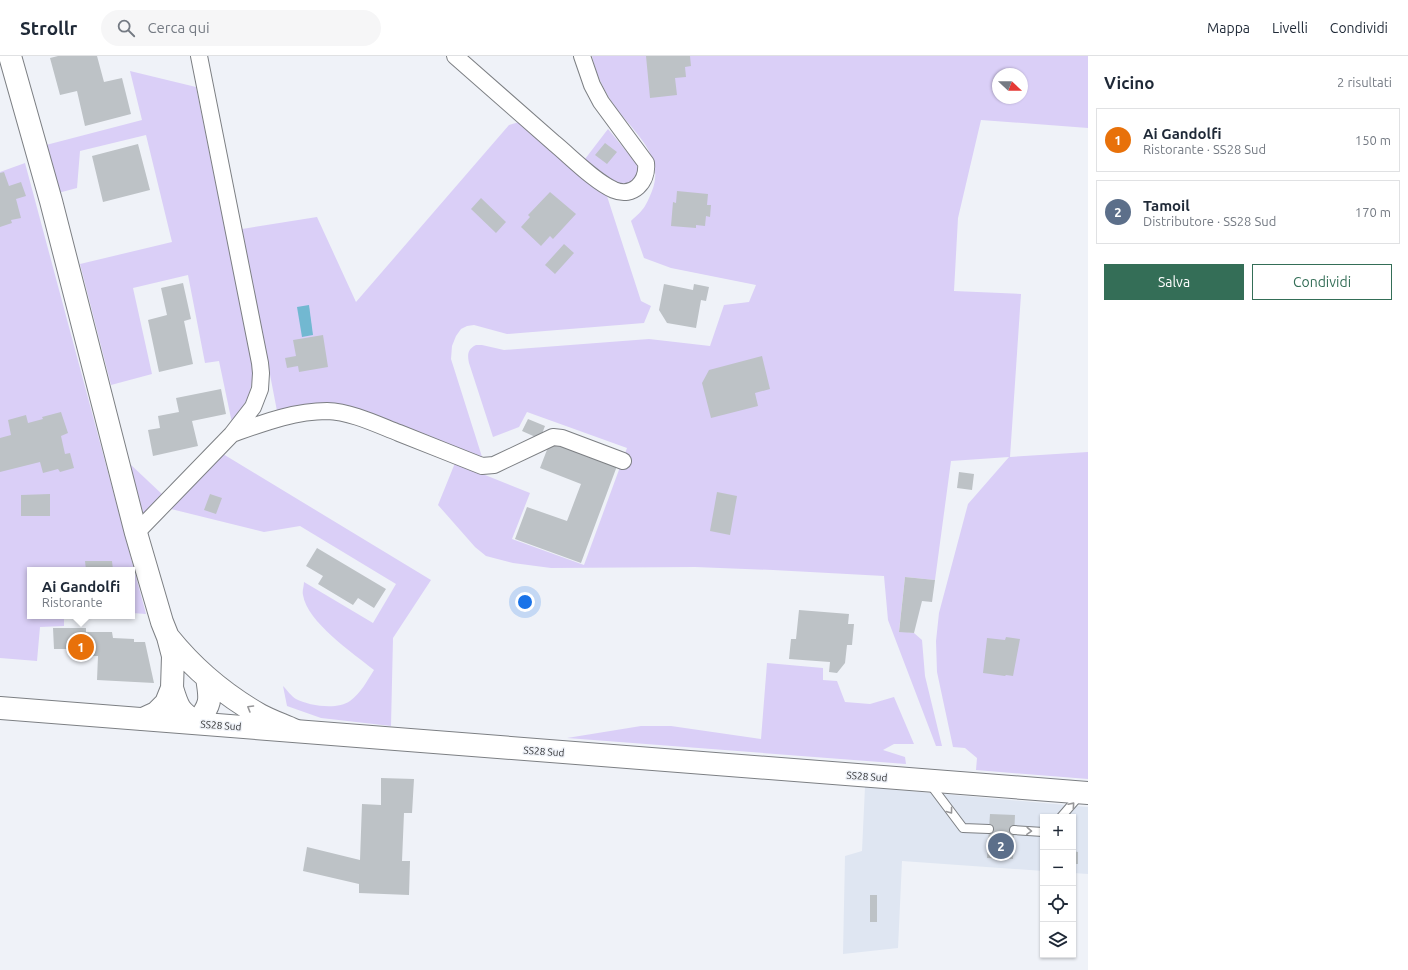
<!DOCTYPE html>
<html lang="it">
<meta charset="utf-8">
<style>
:root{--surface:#fff;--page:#f6f6f7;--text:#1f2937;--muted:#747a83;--line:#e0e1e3;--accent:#346e57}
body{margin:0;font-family:Ubuntu,sans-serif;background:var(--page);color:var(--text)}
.controls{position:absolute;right:12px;bottom:12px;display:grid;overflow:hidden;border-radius:0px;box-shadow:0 1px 3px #0004}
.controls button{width:36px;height:36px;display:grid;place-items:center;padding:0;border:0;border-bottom:1px solid var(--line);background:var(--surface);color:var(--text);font:20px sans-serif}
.compass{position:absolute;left:992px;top:12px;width:36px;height:36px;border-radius:50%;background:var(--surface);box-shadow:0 1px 3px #0004;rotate:112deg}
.you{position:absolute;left:525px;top:546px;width:14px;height:14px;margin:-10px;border:3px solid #fff;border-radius:50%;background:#1a73e8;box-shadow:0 0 0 6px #1a73e833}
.badge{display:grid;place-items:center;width:26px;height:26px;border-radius:50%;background:var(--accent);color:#fff;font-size:13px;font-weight:700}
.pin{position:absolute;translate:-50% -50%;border:2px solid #fff;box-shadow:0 1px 4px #0006}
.popup{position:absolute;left:27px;top:511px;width:108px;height:52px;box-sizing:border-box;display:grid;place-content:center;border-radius:0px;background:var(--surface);filter:drop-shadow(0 1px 3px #0005);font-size:13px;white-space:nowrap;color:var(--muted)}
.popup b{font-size:15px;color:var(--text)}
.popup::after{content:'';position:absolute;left:50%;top:100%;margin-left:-8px;border:8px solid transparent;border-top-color:var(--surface)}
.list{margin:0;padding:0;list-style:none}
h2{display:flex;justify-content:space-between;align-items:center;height:52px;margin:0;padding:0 16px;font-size:17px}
h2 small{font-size:13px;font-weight:400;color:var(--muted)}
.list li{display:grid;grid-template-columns:26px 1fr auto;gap:12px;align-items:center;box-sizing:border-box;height:64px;margin:0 8px 8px;padding:0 8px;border:1px solid var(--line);border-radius:0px}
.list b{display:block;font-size:15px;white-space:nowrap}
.list p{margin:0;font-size:13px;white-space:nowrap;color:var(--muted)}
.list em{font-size:13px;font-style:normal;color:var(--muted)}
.actions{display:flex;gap:8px;padding:12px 16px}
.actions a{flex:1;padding:9px 0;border:1px solid var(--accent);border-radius:0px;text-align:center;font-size:14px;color:var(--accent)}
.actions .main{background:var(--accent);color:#fff}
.icon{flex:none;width:22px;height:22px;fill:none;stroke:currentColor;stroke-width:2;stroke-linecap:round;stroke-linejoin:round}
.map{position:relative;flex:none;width:1088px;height:914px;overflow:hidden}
header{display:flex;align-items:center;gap:24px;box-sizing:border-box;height:56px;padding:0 20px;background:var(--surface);border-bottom:1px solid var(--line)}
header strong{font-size:19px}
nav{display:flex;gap:22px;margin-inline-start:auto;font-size:14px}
.search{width:280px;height:36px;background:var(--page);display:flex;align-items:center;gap:10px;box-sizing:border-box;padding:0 14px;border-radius:22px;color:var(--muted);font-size:15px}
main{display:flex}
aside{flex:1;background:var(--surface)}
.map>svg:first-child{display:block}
</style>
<header>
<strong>Strollr</strong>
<div class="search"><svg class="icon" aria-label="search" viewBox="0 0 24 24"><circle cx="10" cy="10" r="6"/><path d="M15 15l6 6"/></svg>Cerca qui</div>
<nav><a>Mappa</a><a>Livelli</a><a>Condividi</a></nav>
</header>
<main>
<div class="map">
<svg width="1088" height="914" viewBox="0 0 1088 914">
<rect width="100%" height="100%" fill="#eff2f8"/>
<!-- built -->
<path fill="#dfe6f2" d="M865 731 1088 751V818L1073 817V761H1043V815L902 805 898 892 843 898 845 800 862 795Z"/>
<!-- green -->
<path fill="#dacff7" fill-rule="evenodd" d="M592 0H1088V72L981 64 958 162 954 235 1021 238 1010 401 1088 396V723L976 714 977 702 965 692 953 691 937 616 936 585 939 557 968 448 1009 401 951 405 935 524 905 521 899 575 914 577 922 584 925 620 942 690H936L888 564 884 520 773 514 695 511 551 512 513 507 486 500 475 491 438 449 455 407 530 437 512 483 584 509 627 392 527 356 519 371 493 381 469 307C467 298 468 293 476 289H482L504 294 649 283 710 290 724 249 749 246 756 229 671 212 644 202 631 165C644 153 645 152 652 135 666 99 632 75 613 48 604 34 595 16 592 0ZM998 18H1022V42H998Z
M130 15 196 31 253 311C253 335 246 348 232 367L219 305 205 307 188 219 133 232 152 318 111 329 80 208 172 186 146 79 80 95 77 132 58 137 46 89 142 64Z
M519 66 606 137 641 245 651 250 644 267 507 278 474 269 467 270 461 273 456 280 452 290 451 303 483 404 313 348 277 355 242 173 317 161 356 246 509 69Z
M608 73 636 107C638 113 639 119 633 124 622 137 594 110 585 103Z
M25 107 146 558 132 557V514H30V560H64V570L40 571 37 605 0 602V116Z
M223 398 431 524 393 582 391 670 321 662 287 650 283 630C287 634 291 640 296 643 309 650 338 654 350 645 361 637 367 625 374 614 353 597 307 566 303 539 302 535 304 530 304 526L373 567 396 528 300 470 264 476 171 453Z
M130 408 164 440 144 461Z
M767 607 823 612V624L837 625 845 646 870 648 894 641 914 688H894L883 694 905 701 906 708 567 682 641 670H671L761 683Z"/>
<!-- water -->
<path fill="#72b8d1" d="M309 249 313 279 302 281 297 251Z"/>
<!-- building -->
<path fill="#bdc2c6" d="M58 0H97L104 26 122 22 131 58 85 70 77 35 60 39 50 2Z
M646 0H690L691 10 685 11 686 21 675 22 677 39 650 42Z
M605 87 617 96 607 108 595 99Z
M138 88 150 134 103 146 92 100Z
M4 116 9 130 21 126 26 140 16 143 21 162 11 164 12 167 0 171V117Z
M677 135 708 138 707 149H711L710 161 706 160 705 170 696 169V172L671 170 673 146 676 147Z
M550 136 576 158 553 183 550 180 541 190 521 171 530 161 528 159Z
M481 142 506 166 496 177 471 153Z
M564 188 574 197 555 218 545 209Z
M183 227 191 263 184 265 193 308 159 316 148 264 167 259 161 232Z
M664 228 693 234 694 228 709 231 706 245 701 244 696 272 667 267 659 254Z
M323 279 328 311 299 316 298 310 287 312 285 302 296 300 293 284Z
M762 300 770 333 755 337 758 350 711 362 702 327 709 314Z
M221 333 226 358 192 365 198 390 153 400 148 374 160 372 158 360 179 356 176 342Z
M61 356 68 377 61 380 65 398 70 397 74 412 60 416 58 413 43 417 40 406 0 416V382L11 379 8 364 26 359 28 367 43 363 42 361Z
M528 363 545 370 540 383 522 375Z
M550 386 617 410 581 507 515 483 527 451 567 465 581 428 540 412Z
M959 416 974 418 972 434 957 432Z
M717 436 737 440 730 479 710 475Z
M50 438V460H21V439Z
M210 438 222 442 216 458 204 454Z
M317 492 386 533 374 552 358 542 353 549 318 528 323 520 306 510Z
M85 505H112L113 514H86Z
M905 521 935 524 932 546 922 545 914 577 899 576Z
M799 554 849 558 848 568H854L852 589H847L845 607 837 617 829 616 830 606 789 603 791 583H796Z
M53 572H86V576H112L113 582 134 583V586H145L154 627 97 624 98 600H83V593H54Z
M1006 581 1020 583 1013 620 1006 619 1005 620 983 617 987 582 1005 584Z
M381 722 414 723 412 757H404L402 805H410L409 839 359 837V828L303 815 307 791 360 804 362 748 381 749Z
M990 758 1015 759 1013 803 987 802Z
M1073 795 1078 796V808H1073Z
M870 839H877V866H870Z"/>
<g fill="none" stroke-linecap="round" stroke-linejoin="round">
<!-- service casing -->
<g stroke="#7c7f83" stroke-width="10">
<path id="service" d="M930 728 963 772 989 773
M1061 761 1080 739
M1014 774 1043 776"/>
</g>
<!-- minor casing -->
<g stroke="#7c7f83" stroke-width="18">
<path id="minor" d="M455 0C488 29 521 58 554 87 571 101 594 125 614 134 633 142 648 126 646 107L601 46 592 29 582 0
M232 378C263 367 294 355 327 355 352 356 376 368 399 377 427 388 454 399 482 410L494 409 553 381 562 382 623 405
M136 477 232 378 253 351 260 333 261 317 260 307 199 0"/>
</g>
<!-- secondary casing -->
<g stroke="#7c7f83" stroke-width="24">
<path id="secondary" d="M10 0 51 145 136 477 162 566 168 581 173 600 172 632 166 647 156 657 143 663
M169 582C194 613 225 639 260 659 271 665 283 669 294 674
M172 632C178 652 179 655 197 667 211 648 211 645 207 622"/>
</g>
<!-- primary casing -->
<g stroke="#7c7f83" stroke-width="24">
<path id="primary" d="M0 652 1088 737"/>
</g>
<!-- service -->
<use href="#service" stroke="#fff" stroke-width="8"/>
<!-- minor -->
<use href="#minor" stroke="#fff" stroke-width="16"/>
<!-- secondary -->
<use href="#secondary" stroke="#fff" stroke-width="22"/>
<!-- primary -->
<use href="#primary" stroke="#fff" stroke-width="22"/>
</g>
<!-- one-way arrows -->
<defs><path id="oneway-chevron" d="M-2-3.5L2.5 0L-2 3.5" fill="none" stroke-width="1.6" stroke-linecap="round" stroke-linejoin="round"/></defs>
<g stroke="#969698">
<use href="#oneway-chevron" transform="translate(250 652) rotate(-149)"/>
<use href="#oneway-chevron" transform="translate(1072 749) rotate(-49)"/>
<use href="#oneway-chevron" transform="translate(950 755) rotate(53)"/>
<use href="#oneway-chevron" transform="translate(1029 775) rotate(3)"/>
</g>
<g text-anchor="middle" stroke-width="3" stroke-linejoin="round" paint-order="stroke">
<!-- street labels -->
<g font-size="10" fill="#2d2e30" stroke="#eff2f8">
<text transform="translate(221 669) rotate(4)" y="4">SS28 Sud</text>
<text transform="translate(544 695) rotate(4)" y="4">SS28 Sud</text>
<text transform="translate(867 720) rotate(4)" y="4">SS28 Sud</text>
</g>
</g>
</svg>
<div class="controls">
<button>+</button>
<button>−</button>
<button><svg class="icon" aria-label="locate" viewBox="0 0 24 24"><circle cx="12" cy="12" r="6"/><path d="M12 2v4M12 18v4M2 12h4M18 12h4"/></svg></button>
<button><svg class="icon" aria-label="layers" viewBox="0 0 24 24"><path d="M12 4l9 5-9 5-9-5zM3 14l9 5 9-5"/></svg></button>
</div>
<svg class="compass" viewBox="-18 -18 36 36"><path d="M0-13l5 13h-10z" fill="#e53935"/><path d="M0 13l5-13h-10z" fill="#747a83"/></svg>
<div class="you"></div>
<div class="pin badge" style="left:81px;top:591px;background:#e8710a">1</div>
<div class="popup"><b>Ai Gandolfi</b>Ristorante</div>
<div class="pin badge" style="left:1001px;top:790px;background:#5c6f8a">2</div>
</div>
<aside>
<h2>Vicino<small>2 risultati</small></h2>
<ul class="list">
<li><span class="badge" style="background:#e8710a">1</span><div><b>Ai Gandolfi</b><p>Ristorante · SS28 Sud</p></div><em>150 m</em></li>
<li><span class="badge" style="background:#5c6f8a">2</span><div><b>Tamoil</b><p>Distributore · SS28 Sud</p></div><em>170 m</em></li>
</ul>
<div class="actions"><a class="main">Salva</a><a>Condividi</a></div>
</aside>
</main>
